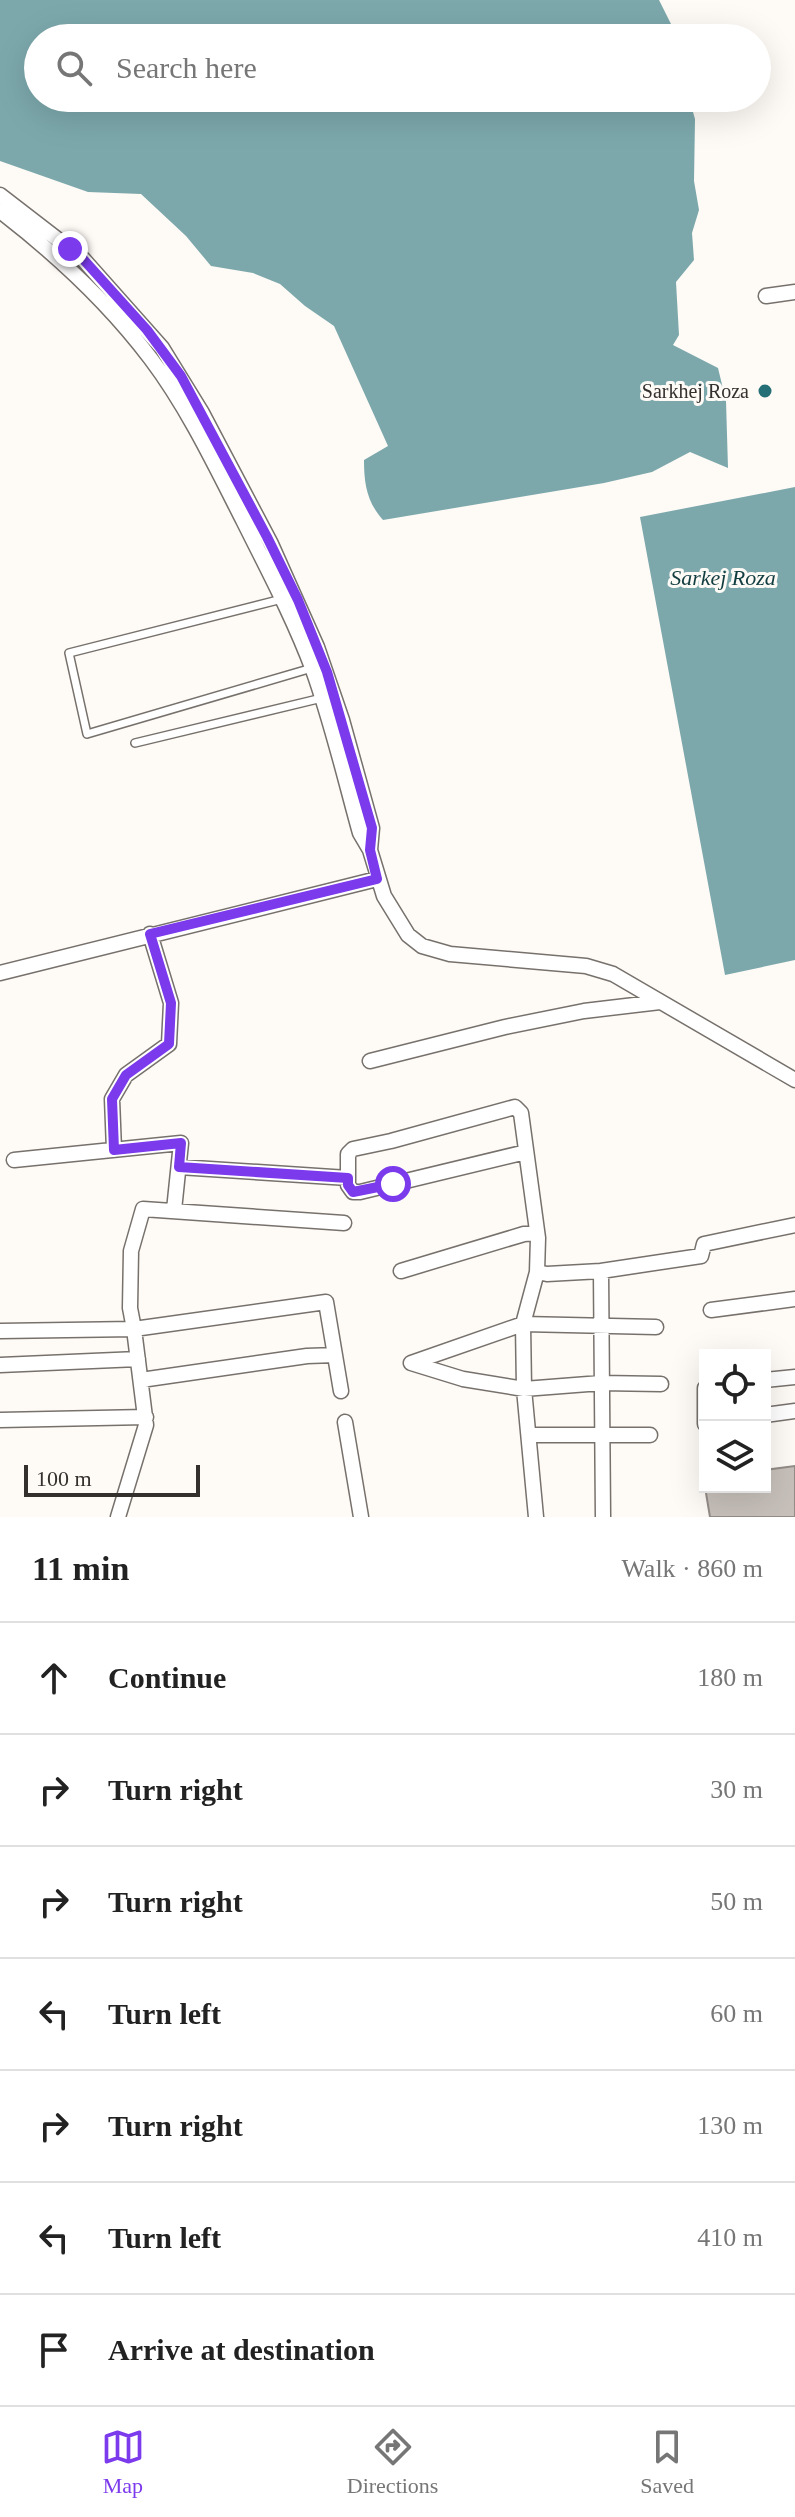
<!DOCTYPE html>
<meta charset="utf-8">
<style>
:root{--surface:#fff;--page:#f6f6f6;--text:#222;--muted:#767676;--line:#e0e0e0;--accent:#7c3aed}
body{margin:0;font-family:"Times New Roman",serif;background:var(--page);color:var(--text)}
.controls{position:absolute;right:24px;bottom:24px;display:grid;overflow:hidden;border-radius:0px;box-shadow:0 8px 32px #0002}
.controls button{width:72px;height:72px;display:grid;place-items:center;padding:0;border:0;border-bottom:2px solid var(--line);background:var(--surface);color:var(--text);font:40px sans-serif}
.scale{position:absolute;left:24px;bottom:20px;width:176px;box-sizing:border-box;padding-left:8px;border:4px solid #33302e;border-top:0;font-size:22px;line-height:28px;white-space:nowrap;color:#33302e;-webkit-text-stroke:6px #fefaf6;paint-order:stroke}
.stop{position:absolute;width:24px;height:24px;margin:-18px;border:6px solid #7c3aed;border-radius:50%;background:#fff}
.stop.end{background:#7c3aed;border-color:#fff;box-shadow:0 2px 8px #0008}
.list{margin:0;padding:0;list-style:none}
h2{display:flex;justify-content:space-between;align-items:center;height:104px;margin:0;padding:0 32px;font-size:34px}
h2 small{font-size:26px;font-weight:400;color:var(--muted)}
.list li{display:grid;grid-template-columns:52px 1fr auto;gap:24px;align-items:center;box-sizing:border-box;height:112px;padding:0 32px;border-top:2px solid var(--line)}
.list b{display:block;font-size:30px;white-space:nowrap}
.list em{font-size:26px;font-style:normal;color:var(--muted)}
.icon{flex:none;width:44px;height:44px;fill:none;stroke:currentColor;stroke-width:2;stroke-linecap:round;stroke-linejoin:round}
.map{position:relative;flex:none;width:795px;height:1517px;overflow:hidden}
.search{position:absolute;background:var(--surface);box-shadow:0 8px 32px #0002;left:24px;right:24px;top:24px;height:88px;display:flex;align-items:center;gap:20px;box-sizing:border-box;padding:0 28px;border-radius:44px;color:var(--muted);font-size:30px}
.sheet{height:888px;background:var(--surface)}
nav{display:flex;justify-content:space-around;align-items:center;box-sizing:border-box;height:112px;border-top:2px solid var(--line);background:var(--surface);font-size:22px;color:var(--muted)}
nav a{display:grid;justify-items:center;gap:4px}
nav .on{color:var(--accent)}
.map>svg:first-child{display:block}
</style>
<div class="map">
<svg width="795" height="1517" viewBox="0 0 795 1517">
<rect width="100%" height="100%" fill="#fefaf6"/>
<!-- water -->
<path fill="#7ca8ac" d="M0 0H659L673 28 675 38H38V98H689L695 119 694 181 699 210 692 233 694 260 676 282 679 335 673 345 718 368 726 401 728 468 690 452 652 472 604 483 383 520C367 502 364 484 364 460L388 446 334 326 305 306 280 284 253 273 211 266 186 236 141 194 88 192 0 161Z
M795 487V960L725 975 640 517Z"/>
<!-- building -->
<path fill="#c7c0ba" stroke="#938c87" stroke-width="2" d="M795 1466V1517H710L705 1487H765V1470Z"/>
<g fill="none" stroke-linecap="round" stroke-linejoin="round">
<!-- lane casing -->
<g stroke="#77716c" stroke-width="10">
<path id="lane" d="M282 599 69 653 87 734 312 668
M135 743 322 698"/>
</g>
<!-- street casing -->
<g stroke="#77716c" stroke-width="17">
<path id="street" d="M0 195 83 259 162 348 202 413 271 544 317 647 342 720 372 828 370 850
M0 211C56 254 108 302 151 359 188 408 216 467 244 522 268 570 294 619 313 670 332 723 345 779 360 833L370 850 384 896 408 935 422 946 450 954 586 966 613 974 795 1080
M766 296 795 292
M0 973 377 879
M370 1061 505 1027 584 1011 660 1002
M114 1150 112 1099 126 1075 169 1044 171 1003 150 934
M526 1152 360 1192H353L348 1185V1154L353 1149 391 1141 515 1107 521 1113 538 1238 537 1272 547 1274 601 1271
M14 1160 181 1143 174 1210
M179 1167 348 1178
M401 1271 524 1234 537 1233
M711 1310 795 1299
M656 1327 523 1324 411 1363 463 1379 524 1389 601 1383 661 1384
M0 1331 134 1329 146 1425 118 1517
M0 1365 138 1359
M141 1380 307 1356 335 1355
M765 1380 795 1377
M705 1388V1424
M341 1391 326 1302 134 1329 130 1308 131 1251 143 1209 344 1223
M765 1415 795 1411
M0 1420 146 1417
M345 1422 361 1517
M530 1435H650
M536 1517 524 1389 523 1324 537 1272
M603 1517 601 1271 701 1256 704 1244 795 1225"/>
</g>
<!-- lane -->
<use href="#lane" stroke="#fff" stroke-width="7"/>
<!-- street -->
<use href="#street" stroke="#fff" stroke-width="14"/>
</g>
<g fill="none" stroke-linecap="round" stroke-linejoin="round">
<!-- route -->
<path stroke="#7c3aed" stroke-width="10" d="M70 249 83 259 147 330 181 376 267 537 298 600 327 672 372 828 370 850 377 879 150 934 171 1003 169 1044 126 1075 112 1099 114 1150 181 1143 179 1167 348 1178V1185L353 1192 393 1184"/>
</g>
<!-- markers -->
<circle fill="#257076" stroke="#fefaf6" stroke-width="3" cx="765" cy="391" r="8"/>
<g text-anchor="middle" stroke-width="6" stroke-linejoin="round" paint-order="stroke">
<!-- poi labels -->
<g font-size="20" fill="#33302e" stroke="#fefaf6" text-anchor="end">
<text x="749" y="398">Sarkhej Roza</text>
</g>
<!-- water labels -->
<g font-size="22" font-style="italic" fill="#133e41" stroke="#fefaf6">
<text x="723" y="585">Sarkej Roza</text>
</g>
</g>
</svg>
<div class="controls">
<button><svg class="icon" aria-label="locate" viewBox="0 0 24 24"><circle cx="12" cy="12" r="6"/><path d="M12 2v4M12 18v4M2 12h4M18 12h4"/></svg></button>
<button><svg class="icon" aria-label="layers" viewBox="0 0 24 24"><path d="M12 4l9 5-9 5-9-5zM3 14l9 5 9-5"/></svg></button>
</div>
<div class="scale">100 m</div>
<div class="stop" style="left:393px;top:1184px"></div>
<div class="stop end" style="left:70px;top:249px"></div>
<div class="search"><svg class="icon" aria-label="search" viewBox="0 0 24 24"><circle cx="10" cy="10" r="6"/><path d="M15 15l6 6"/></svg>Search here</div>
</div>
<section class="sheet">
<h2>11 min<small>Walk · 860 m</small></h2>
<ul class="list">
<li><svg class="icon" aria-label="ahead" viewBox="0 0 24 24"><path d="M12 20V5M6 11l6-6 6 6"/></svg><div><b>Continue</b></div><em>180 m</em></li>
<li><svg class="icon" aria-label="right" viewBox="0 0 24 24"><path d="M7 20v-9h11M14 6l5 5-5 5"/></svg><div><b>Turn right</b></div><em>30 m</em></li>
<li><svg class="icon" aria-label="right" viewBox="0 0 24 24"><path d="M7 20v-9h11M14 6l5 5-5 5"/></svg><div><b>Turn right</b></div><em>50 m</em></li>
<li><svg class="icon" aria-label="left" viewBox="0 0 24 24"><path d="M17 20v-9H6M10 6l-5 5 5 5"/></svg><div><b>Turn left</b></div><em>60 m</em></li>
<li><svg class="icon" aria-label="right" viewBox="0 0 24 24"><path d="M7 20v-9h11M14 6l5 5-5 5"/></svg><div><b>Turn right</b></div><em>130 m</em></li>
<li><svg class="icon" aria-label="left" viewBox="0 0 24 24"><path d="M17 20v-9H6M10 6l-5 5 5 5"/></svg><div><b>Turn left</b></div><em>410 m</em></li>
<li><svg class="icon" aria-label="arrive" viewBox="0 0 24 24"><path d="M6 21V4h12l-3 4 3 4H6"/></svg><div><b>Arrive at destination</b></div></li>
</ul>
</section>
<nav>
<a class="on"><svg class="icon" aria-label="map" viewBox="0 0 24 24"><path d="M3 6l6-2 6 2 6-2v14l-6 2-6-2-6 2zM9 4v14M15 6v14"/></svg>Map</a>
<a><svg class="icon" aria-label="directions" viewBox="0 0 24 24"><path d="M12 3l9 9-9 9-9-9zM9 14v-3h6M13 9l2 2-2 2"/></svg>Directions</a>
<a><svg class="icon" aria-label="saved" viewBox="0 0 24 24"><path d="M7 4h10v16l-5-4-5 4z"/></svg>Saved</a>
</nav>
